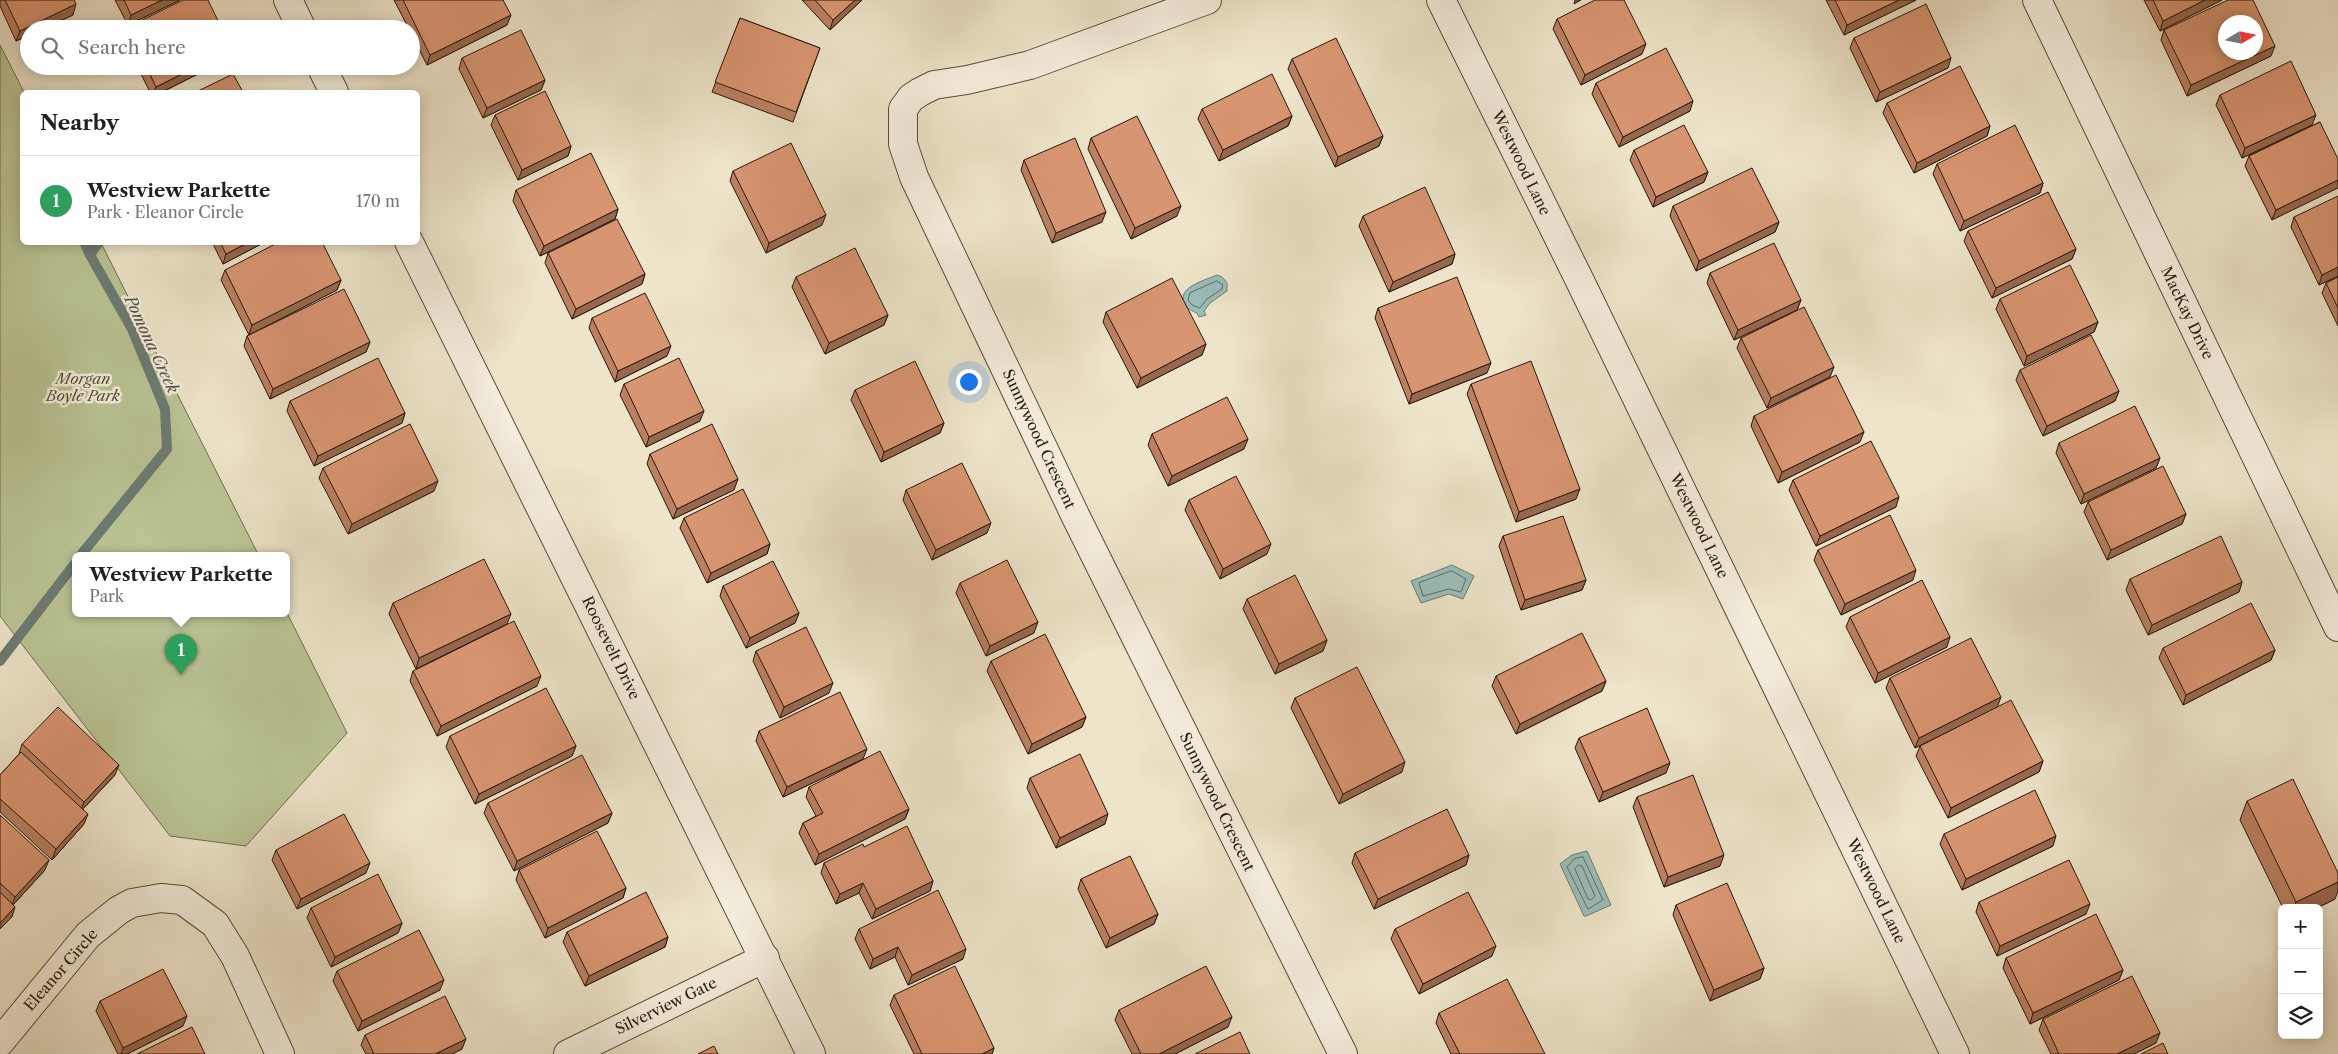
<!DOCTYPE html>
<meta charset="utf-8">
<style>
:root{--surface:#fff;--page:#f6f6f6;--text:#202124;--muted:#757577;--line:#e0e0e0;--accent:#8f2418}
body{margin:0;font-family:"Libre Caslon Text",serif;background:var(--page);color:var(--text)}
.controls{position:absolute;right:15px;bottom:15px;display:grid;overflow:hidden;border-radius:8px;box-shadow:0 2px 12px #0003}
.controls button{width:45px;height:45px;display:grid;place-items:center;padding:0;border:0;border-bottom:1px solid var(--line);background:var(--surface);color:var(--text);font:25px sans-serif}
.compass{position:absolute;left:2218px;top:15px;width:45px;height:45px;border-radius:50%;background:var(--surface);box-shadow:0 2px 12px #0003;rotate:80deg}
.you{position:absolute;left:968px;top:381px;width:18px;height:18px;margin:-12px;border:4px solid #fff;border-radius:50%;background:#1a73e8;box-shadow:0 0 0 8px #1a73e833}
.badge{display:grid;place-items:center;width:32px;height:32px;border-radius:50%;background:var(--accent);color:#fff;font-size:16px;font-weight:700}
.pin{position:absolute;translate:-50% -41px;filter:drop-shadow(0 1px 2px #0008)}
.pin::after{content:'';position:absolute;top:26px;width:18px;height:15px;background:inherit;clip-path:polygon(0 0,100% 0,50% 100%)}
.popup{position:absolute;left:72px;top:552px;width:218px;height:65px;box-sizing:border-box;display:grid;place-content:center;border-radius:8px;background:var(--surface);filter:drop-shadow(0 1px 4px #0005);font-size:16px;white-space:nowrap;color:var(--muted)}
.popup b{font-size:19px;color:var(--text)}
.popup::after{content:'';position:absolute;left:50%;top:100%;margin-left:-10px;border:10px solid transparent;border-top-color:var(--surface)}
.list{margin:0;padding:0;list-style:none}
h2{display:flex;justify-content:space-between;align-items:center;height:65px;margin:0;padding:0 20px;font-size:21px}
h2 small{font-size:16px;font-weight:400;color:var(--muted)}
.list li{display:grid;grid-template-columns:32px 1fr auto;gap:15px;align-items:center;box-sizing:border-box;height:90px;padding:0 20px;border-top:1px solid var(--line)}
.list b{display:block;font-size:19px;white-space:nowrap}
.list p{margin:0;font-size:16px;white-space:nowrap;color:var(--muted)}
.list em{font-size:16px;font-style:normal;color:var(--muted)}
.icon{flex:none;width:28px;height:28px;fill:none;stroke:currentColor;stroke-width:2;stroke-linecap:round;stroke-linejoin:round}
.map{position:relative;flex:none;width:2338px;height:1054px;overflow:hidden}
.search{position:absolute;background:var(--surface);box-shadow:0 2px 12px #0003;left:20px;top:20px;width:400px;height:55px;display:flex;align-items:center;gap:12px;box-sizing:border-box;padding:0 18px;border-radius:28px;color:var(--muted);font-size:19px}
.panel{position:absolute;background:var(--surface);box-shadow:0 2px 12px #0003;left:20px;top:90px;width:400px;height:155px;border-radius:8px}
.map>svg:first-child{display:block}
</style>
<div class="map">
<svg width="2338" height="1054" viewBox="0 0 2338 1054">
<rect width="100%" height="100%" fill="#ede4c9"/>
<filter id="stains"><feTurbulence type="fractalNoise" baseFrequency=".004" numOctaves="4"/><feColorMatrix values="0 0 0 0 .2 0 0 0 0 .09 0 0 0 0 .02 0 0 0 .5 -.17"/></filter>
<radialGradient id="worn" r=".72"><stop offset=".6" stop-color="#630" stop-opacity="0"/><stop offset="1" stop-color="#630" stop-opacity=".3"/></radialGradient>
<!-- green -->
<path fill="#bac495" stroke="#726e50" d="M0 45 24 92H22V242L101 243 259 556H76V614H286V611L347 733 246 846 170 836 0 616Z"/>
<!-- water -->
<path fill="#99beb9" stroke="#6c7c73" d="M1217 275 1222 277 1227 283V291L1210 303 1204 311 1206 315 1199 317 1197 313C1192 311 1187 309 1184 303 1177 287 1206 280 1217 275Z
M1452 565 1474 576 1463 599 1449 594 1421 603 1411 581Z
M1587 851 1611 905 1586 916H1584L1560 864 1572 855Z"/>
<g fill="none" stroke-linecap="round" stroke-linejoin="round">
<!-- shore -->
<path stroke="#616b62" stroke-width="1" d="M1217 281 1223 285 1222 289 1207 299 1200 308 1192 305 1188 300 1190 293Z
M1452 571 1466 579 1461 592 1449 589 1423 596 1419 583Z
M1583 857 1603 900 1588 909 1567 867 1574 859Z
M1579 865 1582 866 1595 896 1591 900 1588 899 1575 869Z"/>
<!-- stream -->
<path stroke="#6c7c73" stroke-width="10" d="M84 242 90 255
M80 556 167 449 165 409 132 329 90 255 99 242
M0 661 76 562"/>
<!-- street casing -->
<g stroke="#5a4b3a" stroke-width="30">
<path id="street" d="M288 0 302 29
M1207 0 1030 65 967 80 934 85 920 92 911 98 903 109V144L914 177 1076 517 1343 1054
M1441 0 1580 281 1955 1054
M2037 0 2338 627
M321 66 334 92
M409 242 811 1054
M0 1042 88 935 119 910 132 903 161 898 182 900 215 924 235 956 280 1054
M568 1054 765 958"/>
</g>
<!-- street -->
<use href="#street" stroke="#f3eddc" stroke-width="28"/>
</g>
<!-- wall -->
<path fill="#ba8061" stroke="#29180a" d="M0 0H74L73 15 16 41 0 6Z
M115 0H180L128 25Z
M394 0H503L507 25 427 65 411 34V29H409Z
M802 0H862L830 30Z
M1826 0H1916L1844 35Z
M2144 0H2222L2160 31Z
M740 18 820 48 793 122 712 92Z
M1557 19 1642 54 1581 85 1553 29Z
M2164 30 2271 56 2187 96 2161 40Z
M1854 38 1948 68 1876 102 1850 48Z
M462 58 545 80 541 90 483 118 459 69Z
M1292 59 1383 136 1379 146 1335 167 1288 69Z
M137 66H214L162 92H150Z
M1596 83 1690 111 1619 147 1592 94Z
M2220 95 2312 125 2242 158 2216 105Z
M1887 103 1990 126 1987 136 1914 173 1883 113Z
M1202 109 1292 116 1288 126 1219 161 1198 119Z
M495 115 571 146 568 156 518 180 491 125Z
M2320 122 2272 220 2245 166 2249 156Z
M1091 138 1177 216 1131 239 1088 149Z
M1634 150 1708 172 1704 182 1653 207 1630 160Z
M1024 160 1102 222 1052 243 1021 170Z
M1937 164 2043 183 2040 193 1960 231 1933 174Z
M733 171 822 225 766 253 730 181Z
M516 190 618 209 615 219 540 256 513 201Z
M1673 206 1779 222 1775 232 1696 271 1670 216Z
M1363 216 1455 254 1452 264 1389 292 1359 226Z
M2294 217 2338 276 2319 285 2291 227Z
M1968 231 2076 249 2072 259 1992 298 1964 241Z
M212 242H265L223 264Z
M548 253 645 274 642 284 572 319 545 263Z
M225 270 341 280 337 290 249 335 221 280Z
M1710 273 1801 300 1797 310 1734 340 1707 283Z
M796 277 888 315 884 325 825 354 792 287Z
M2338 277V326L2322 293 2326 283Z
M2000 299 2098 322 2094 332 2024 366 1996 309Z
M1378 308 1487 373 1409 404 1375 318Z
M1106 312 1206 344 1202 355 1137 388 1103 322Z
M592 318 667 356 615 382 589 328Z
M247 336 370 342 366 352 270 399 244 346Z
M1741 338 1830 377 1767 408 1737 348Z
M2020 370 2119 391 2115 401 2043 436 2016 380Z
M624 384 700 421 646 447 620 395Z
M1471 384 1576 499 1516 522 1467 394Z
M855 390 944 423 940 433 881 462 851 400Z
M290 401 405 413 402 423 314 466 287 411Z
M1754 416 1860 442 1778 483 1751 426Z
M1152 434 1244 449 1168 486 1148 445Z
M2059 443 2160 458 2156 468 2081 504 2056 453Z
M650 454 734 490 673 519 647 464Z
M323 468 434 491 348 534 319 478Z
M1793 480 1896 507 1816 546 1789 490Z
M906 490 987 533 932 560 903 500Z
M1189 500 1267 554 1220 579 1185 510Z
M2088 502 2186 514 2182 524 2107 560 2084 512Z
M684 518 770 544 767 554 707 583 680 528Z
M1503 536 1586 580 1582 590 1521 610 1499 546Z
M1818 550 1913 580 1841 615 1814 560Z
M2130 579 2242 582 2239 592 2148 635 2126 590Z
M960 583 1034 633 986 656 956 593Z
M723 586 799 613 795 623 746 648 720 596Z
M1247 599 1327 640 1323 651 1275 674 1243 609Z
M393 603 507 624 416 669 389 614Z
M1850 617 1947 647 1875 683 1846 627Z
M2163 648 2275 650 2271 660 2183 705 2159 658Z
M756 651 829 693 780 718 753 661Z
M991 661 1086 717 1082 727 1028 754 987 671Z
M413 671 537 686 437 736 410 681Z
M1496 676 1606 681 1602 691 1516 734 1492 686Z
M1890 678 1997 707 2043 761 2039 772 1948 818 1916 756 1920 746 1963 724 1915 748 1886 688Z
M1295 698 1402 772 1339 804 1291 708Z
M759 731 863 759 783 797 756 741Z
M450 736 576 746 572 756 475 804 446 747Z
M1579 738 1666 773 1599 802 1575 748Z
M22 744 115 775 83 809 84 824 52 860 0 812V775L19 754Z
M1030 778 1105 824 1056 848 1027 788Z
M809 787 909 809 905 819 815 865 799 833 803 823 816 816 806 797Z
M1637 797 1720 866 1664 887 1633 807Z
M2247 801 2335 899 2317 908H2283L2240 820Z
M488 803 612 813 608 823 514 871 484 813Z
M0 815 45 870 13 905 12 917 0 929Z
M1944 834 2053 846 1962 890 1940 844Z
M864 847 933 881 930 891 872 919 859 893 836 904 821 873 824 863Z
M276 850 366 873 297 909 272 860Z
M1355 853 1469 855 1466 865 1374 909 1352 863Z
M519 870 626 888 623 898 545 938 516 880Z
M1081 879 1158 914 1154 924 1106 948 1078 889Z
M1979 902 2086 914 1997 956 1976 912Z
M1676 905 1764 968 1760 979 1710 1001 1673 915Z
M311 908 402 923 398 933 331 967 307 918Z
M859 929 963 959 908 985 895 957 870 969 855 939Z
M1395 929 1492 956 1419 994 1391 939Z
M567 932 668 937 665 947 585 986 563 942Z
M2006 958 2123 970 2119 980 2030 1024 2003 968Z
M337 971 440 990 358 1031 333 981Z
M894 995 994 1048 992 1054H914L890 1005Z
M100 1001 183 1026 127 1054H118L96 1011Z
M1119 1010 1228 1027 1175 1054H1132L1115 1020Z
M1439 1013 1545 1054H1451L1436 1023Z
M2043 1019 2156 1043 2134 1054H2051L2039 1030Z
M365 1035 462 1049 452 1054H366L361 1045Z"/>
<!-- shaded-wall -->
<path fill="#97684f" stroke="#29180a" d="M162 0H180L128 25 131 15Z
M855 0H862L830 30 833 20Z
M1575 0H1581L1574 4Z
M1899 0H1916L1844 35 1847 25Z
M2205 0H2222L2160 31 2163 21Z
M76 4 73 15 43 29H29V35L16 41 20 31Z
M511 15 507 25 427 65 430 55Z
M1646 44 1642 54 1581 85 1585 75Z
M2275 46 2271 56 2187 96 2191 85Z
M1951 58 1948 68 1876 102 1880 92Z
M198 66H214L162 92H154L156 87Z
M545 80 541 90 483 118 487 108Z
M1693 101 1690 111 1619 147 1623 137Z
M2316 115 2312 125 2242 158 2245 148Z
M1292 116 1288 126 1219 161 1223 150Z
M1990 126 1987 136 1914 173 1917 163Z
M1383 136 1379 146 1335 167 1338 157Z
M571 146 568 156 518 180 522 170Z
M1708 172 1704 182 1653 207 1656 197Z
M2338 180V188L2272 220 2276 210Z
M2043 183 2040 193 1960 231 1964 221Z
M1181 206 1177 216 1131 239 1135 228Z
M618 209 615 219 540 256 544 246Z
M1106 212 1102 222 1052 243 1056 233Z
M826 215 822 225 766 253 769 243Z
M1779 222 1775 232 1696 271 1699 261Z
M249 242H265L223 264 226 254Z
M2076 249 2072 259 1992 298 1996 288Z
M1455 254 1452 264 1389 292 1393 282Z
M2338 267V276L2319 285 2322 275Z
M645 274 642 284 572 319 576 309Z
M341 280 337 290 249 335 252 325Z
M1801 300 1797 310 1734 340 1738 330Z
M888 315 884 325 825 354 829 343Z
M2098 322 2094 332 2024 366 2027 356Z
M370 342 366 352 270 399 273 389Z
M1206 344 1202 355 1137 388 1141 378Z
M671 346 667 356 615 382 618 371Z
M1491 363 1487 373 1409 404 1412 394Z
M1834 367 1830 377 1767 408 1771 398Z
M2119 391 2115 401 2043 436 2047 426Z
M704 411 700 421 646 447 649 437Z
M405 413 402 423 314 466 318 456Z
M944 423 940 433 881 462 884 452Z
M1864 432 1860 442 1778 483 1782 472Z
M1248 439 1244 449 1168 486 1172 476Z
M2160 458 2156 468 2081 504 2084 494Z
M738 479 734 490 673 519 677 509Z
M438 481 434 491 348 534 352 524Z
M1580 489 1576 499 1516 522 1519 512Z
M1899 497 1896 507 1816 546 1820 536Z
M2186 514 2182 524 2107 560 2111 550Z
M991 523 987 533 932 560 936 550Z
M770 544 767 554 707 583 711 573Z
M1271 544 1267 554 1220 579 1223 569Z
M1916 570 1913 580 1841 615 1845 604Z
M1586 580 1582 590 1521 610 1525 600Z
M2242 582 2239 592 2148 635 2152 625Z
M799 613 795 623 746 648 750 638Z
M511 614 507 624 416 669 419 658Z
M1038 622 1034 633 986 656 990 646Z
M1950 637 1947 647 1875 683 1878 673Z
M1327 640 1323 651 1275 674 1279 664Z
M2275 650 2271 660 2183 705 2186 695Z
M541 676 537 686 437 736 441 726Z
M1606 681 1602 691 1516 734 1520 724Z
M833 683 829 693 780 718 784 707Z
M2001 697 1997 708 1915 748 1919 738Z
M1086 717 1082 727 1028 754 1032 744Z
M576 746 572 756 475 804 479 794Z
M867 749 863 759 783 797 787 787Z
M2043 761 2039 772 1948 818 1951 808Z
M1405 762 1402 772 1339 804 1343 794Z
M1670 763 1666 773 1599 802 1603 792Z
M119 765 115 775 80 812 84 802Z
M909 809 905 819 815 865 819 854Z
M612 813 608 823 514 871 517 861Z
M88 814 84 824 52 860 56 849Z
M1108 814 1105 824 1056 848 1060 838Z
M2056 836 2053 846 1962 890 1966 879Z
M1469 855 1466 865 1374 909 1378 899Z
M1724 855 1720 866 1664 887 1668 877Z
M49 860 45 870 11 907 15 897Z
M370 863 366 873 297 909 301 899Z
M933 881 930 891 872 919 876 909Z
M2338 882V891L2335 899 2317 908H2294L2296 902Z
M863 883 859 893 836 904 840 894Z
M626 888 623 898 545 938 548 928Z
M2090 904 2086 914 1997 956 2000 946Z
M15 907 12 917 0 929V923Z
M1158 914 1154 924 1106 948 1110 938Z
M402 923 398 933 331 967 335 957Z
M668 937 665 947 585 986 589 976Z
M1496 946 1492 956 1419 994 1423 984Z
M898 947 895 957 870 969 873 959Z
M966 949 963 959 908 985 912 975Z
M1764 968 1760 979 1710 1001 1714 990Z
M2123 970 2119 980 2030 1024 2033 1013Z
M444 980 440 990 358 1031 362 1021Z
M187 1016 183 1026 127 1054H121L123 1048Z
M1232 1017 1228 1027 1175 1054H1159Z
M2160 1033 2156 1043 2134 1054H2117Z
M466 1039 462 1049 452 1054H435Z
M994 1048 992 1054H982Z"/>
<!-- building -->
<path fill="#d89571" stroke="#29180a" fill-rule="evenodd" d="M5 0H74L76 4 20 31Z
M124 0H162L131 15Z
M183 0H208L222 29H127L126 28Z
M403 0H503L511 15 430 55Z
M815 0H855L833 20Z
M1595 0H1624L1646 44 1585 75 1557 19Z
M1835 0H1899L1847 25Z
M2153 0H2205L2163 21Z
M2228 0H2253L2275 46 2191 85 2164 30ZM2226 22H2256V52H2226Z
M1926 4 1951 58 1880 92 1854 38Z
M740 18 820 48 796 112 715 82Z
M521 30 545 80 487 108 462 58Z
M1336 38 1383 136 1338 157 1292 59Z
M1666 48 1693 101 1623 137 1596 83Z
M2291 61 2316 115 2245 148 2220 95Z
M146 66H198L156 87Z
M1960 66 1990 126 1917 163 1887 103Z
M233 74 243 92H196Z
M1272 74 1292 116 1223 150 1202 109Z
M545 91 571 146 522 170 495 115Z
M1137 116 1181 206 1135 228 1091 138Z
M2320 122 2338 159V180L2276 210 2249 156Z
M1684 125 1708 172 1656 197 1634 150Z
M2015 125 2043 183 1964 221 1937 164Z
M1075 138 1106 212 1056 233 1024 160Z
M791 143 826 215 769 243 733 171Z
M591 153 618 209 544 246 516 190Z
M1752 168 1779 222 1699 261 1673 206Z
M1425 187 1455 254 1393 282 1363 216Z
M2048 192 2076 249 1996 288 1968 231Z
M2338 196V267L2322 275 2294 217Z
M617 219 645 274 576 309 548 253Z
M220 242H249L226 254Z
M279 242H322L341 280 252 325 225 270Z
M1774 243 1801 300 1738 330 1710 273Z
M855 248 888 315 829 343 796 277Z
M2070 265 2098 322 2027 356 2000 299Z
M1457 277 1491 363 1412 394 1378 308Z
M2338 277V308L2326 283Z
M1172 278 1206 344 1141 378 1106 312Z
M344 289 370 342 273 389 247 336Z
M645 293 671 346 618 371 592 318Z
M1804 307 1834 367 1771 398 1741 338Z
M2091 335 2119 391 2047 426 2020 370Z
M378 358 405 413 318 456 290 401Z
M679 358 704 411 649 437 624 384Z
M915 361 944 423 884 452 855 390Z
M1531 361 1580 489 1519 512 1471 384Z
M1836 375 1864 432 1782 472 1754 416Z
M1227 397 1248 439 1172 476 1152 434Z
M2135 406 2160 458 2084 494 2059 443Z
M410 424 438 481 352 524 323 468Z
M712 424 738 479 677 509 650 454Z
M1871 441 1899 497 1820 536 1793 480Z
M962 463 991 523 936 550 906 490Z
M2163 466 2186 514 2111 550 2088 502Z
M1236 476 1271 544 1223 569 1189 500Z
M743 489 770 544 711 573 684 518Z
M1890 515 1916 570 1845 604 1818 550Z
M1563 516 1586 580 1525 600 1503 536Z
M2221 536 2242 582 2152 625 2130 579Z
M484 559 511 614 419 658 393 603Z
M1007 560 1038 622 990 646 960 583Z
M773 561 799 613 750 638 723 586Z
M1295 575 1327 640 1279 664 1247 599Z
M1922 580 1950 637 1878 673 1850 617Z
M2251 603 2275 650 2186 695 2163 648Z
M514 621 541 676 441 726 413 671Z
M806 627 833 683 784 707 756 651Z
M1582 633 1606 681 1520 724 1496 676Z
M1045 634 1086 717 1032 744 991 661Z
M1971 638 2001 697 1919 738 1890 678Z
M1357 667 1405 762 1343 794 1295 698Z
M546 688 576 746 479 794 450 736Z
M840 692 867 749 787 787 759 731Z
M2011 700 2043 761 1951 808 1920 746Z
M58 707 119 765 84 802 22 744Z
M1647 708 1670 763 1603 792 1579 738Z
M880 751 909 809 819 854 803 823 823 813 809 787Z
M21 752 88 814 56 849 0 799V775Z
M1080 754 1108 814 1060 838 1030 778Z
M582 755 612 813 517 861 488 803Z
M1693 775 1724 855 1668 877 1637 797Z
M2293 779 2338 873V882L2296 902 2247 801Z
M2035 790 2056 836 1966 879 1944 834Z
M1447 809 1469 855 1378 899 1355 853Z
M344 814 370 863 301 899 276 850Z
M0 815 49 860 15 897 0 883Z
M907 826 933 881 876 909 863 883 840 894 824 863 863 844 864 847Z
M597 831 626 888 548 928 519 870Z
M1130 856 1158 914 1110 938 1081 879Z
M2069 860 2090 904 2000 946 1979 902Z
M378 874 402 923 335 957 311 908Z
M1727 883 1764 968 1714 990 1676 905Z
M938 890 966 949 912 975 898 947 873 959 859 929Z
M0 892 15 907 0 923Z
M646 892 668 937 589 976 567 932Z
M1468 892 1496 946 1423 984 1395 929Z
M2096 914 2123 970 2033 1013 2006 958Z
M419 930 444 980 362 1021 337 971Z
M955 966 994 1048 982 1054H922L894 995Z
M1206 966 1232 1017 1159 1054H1141L1119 1010Z
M163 969 187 1016 123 1048 100 1001Z
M2132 976 2160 1033 2117 1054H2059L2043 1019Z
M1507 979 1545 1054H1460L1439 1013Z
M445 996 466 1039 435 1054H374L365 1035Z
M192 1027 205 1054H137Z
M1240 1032 1250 1054H1195Z
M2163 1043 2168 1054H2141Z
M714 1046 718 1054H698Z"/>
<g text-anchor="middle" stroke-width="5" stroke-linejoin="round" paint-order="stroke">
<!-- street labels -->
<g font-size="15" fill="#29180a" stroke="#f3eddc">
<text transform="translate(1521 163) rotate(64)" y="5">Westwood Lane</text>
<text transform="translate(2187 313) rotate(64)" y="5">MacKay Drive</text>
<text transform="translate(1039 439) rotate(65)" y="5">Sunnywood Crescent</text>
<text transform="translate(1699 526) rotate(64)" y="5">Westwood Lane</text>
<text transform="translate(611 648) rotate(64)" y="5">Roosevelt Drive</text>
<text transform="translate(1217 802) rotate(64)" y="5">Sunnywood Crescent</text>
<text transform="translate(1876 891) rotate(64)" y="5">Westwood Lane</text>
<text transform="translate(61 970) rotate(-49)" y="5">Eleanor Circle</text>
<text transform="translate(666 1006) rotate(-26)" y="5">Silverview Gate</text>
</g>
<!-- park labels -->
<g font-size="15" font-style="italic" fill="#544c34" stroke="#f3eddc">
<text x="83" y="384">Morgan<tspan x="83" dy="17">Boyle Park</tspan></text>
</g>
<!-- water labels -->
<g font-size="16" font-style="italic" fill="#505247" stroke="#f3eddc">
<text transform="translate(152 344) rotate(65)" y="6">Pomona Creek</text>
</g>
</g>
<rect width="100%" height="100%" filter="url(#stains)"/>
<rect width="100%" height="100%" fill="url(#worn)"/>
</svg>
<div class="controls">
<button>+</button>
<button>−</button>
<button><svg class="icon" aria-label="layers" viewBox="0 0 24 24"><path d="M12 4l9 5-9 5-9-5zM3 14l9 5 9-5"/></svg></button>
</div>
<svg class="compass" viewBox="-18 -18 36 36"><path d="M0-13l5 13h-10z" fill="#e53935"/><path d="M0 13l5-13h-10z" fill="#757577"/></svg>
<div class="you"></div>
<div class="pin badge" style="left:181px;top:675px;background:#2e9e5b">1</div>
<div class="popup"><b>Westview Parkette</b>Park</div>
<div class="search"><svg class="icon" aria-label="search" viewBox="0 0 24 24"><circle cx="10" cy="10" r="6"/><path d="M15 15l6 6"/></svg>Search here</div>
<section class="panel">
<h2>Nearby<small></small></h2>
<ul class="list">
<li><span class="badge" style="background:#2e9e5b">1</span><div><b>Westview Parkette</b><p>Park · Eleanor Circle</p></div><em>170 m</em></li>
</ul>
</section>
</div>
